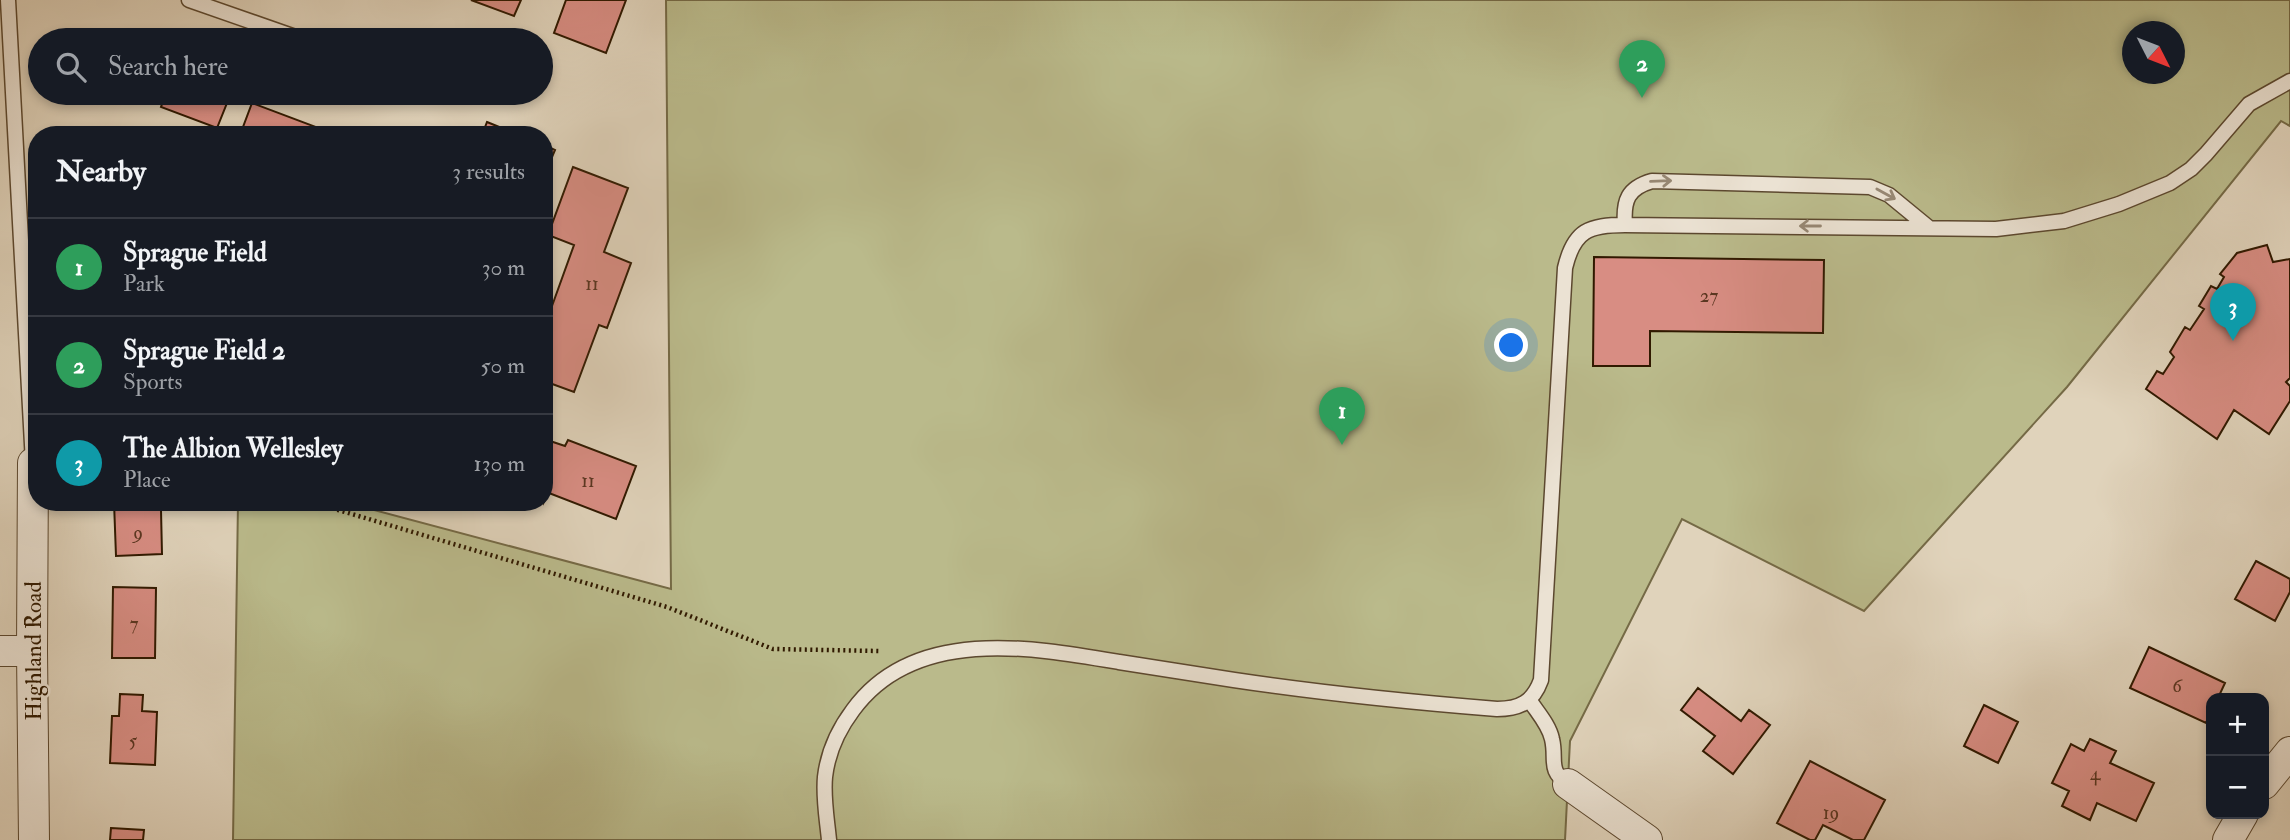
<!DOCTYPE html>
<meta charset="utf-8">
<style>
:root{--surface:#171b24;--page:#20242c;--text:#f1f3f6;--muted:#9ea1a6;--line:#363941;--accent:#0b8043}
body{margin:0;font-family:"IM FELL Double Pica",serif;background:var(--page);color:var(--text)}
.controls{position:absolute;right:21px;bottom:21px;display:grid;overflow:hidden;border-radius:14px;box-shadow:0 4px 10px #0003}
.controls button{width:63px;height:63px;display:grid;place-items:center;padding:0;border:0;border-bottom:2px solid var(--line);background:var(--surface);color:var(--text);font:35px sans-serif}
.compass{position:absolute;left:2122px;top:21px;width:63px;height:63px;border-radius:50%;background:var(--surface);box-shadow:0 4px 10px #0003;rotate:132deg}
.you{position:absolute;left:1512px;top:346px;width:24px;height:24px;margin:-18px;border:5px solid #fff;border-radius:50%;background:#1a73e8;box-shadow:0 0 0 10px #1a73e833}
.badge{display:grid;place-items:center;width:46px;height:46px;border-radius:50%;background:var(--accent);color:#fff;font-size:23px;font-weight:700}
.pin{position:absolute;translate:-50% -58px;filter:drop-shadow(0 2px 4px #0008)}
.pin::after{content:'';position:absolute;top:37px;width:24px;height:21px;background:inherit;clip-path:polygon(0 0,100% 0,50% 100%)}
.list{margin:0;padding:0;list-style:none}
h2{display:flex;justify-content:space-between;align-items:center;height:91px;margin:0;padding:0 28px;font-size:30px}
h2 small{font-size:23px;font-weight:400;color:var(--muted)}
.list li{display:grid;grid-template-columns:46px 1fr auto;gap:21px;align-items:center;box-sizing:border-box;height:98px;padding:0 28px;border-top:2px solid var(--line)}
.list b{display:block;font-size:26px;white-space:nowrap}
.list p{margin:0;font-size:23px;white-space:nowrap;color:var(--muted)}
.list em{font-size:23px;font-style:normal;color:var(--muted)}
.icon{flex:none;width:38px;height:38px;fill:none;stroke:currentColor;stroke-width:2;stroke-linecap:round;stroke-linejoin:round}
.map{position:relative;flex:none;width:2290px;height:840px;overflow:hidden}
.search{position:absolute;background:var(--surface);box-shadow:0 4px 10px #0003;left:28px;top:28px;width:525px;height:77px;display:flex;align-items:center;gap:18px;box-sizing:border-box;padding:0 24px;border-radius:38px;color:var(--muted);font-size:26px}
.panel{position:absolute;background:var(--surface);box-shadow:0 4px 10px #0003;left:28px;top:126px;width:525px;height:385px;border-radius:28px}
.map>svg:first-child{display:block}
</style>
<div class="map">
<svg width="2290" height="840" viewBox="0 0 2290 840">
<rect width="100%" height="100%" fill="#e0d3bb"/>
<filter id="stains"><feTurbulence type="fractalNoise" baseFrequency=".00286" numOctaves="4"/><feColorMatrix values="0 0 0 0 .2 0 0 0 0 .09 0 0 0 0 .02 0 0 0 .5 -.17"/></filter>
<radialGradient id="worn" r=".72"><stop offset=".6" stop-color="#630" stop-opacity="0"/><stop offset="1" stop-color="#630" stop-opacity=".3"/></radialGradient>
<!-- green -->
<path fill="#baba8b" stroke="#756a46" stroke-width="2" fill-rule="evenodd" d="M666 0H2290V126L2281 121 2067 387 1864 611 1682 519 1570 741 1565 840H233L238 502H344L671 589ZM2132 32H2174V74H2132Z"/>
<!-- building -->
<path fill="#d88d83" stroke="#301900" stroke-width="2" d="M471 0H521L514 16Z
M566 0H626L606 53 554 33Z
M166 93H231L217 128 161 107Z
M252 103 316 127 314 135H240Z
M487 122 519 135H482Z
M544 145 555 150 544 176Z
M573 167 628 188 604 252 631 263 607 328 599 325 574 392 544 381V305L552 306 574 245 548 235Z
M2267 245 2273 262 2290 259V378L2286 382 2290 386V401L2269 434 2234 410 2217 439 2146 389 2157 371 2163 374 2174 357 2170 352 2185 327 2190 330 2204 309 2199 306 2211 286 2217 289 2224 277 2220 274 2237 253Z
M1594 257 1824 260 1823 333 1650 331V366H1593Z
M544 439 565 446 568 440 636 466 616 519 549 493 544 502Z
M114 502H149V510H161L162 554 116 556Z
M2256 561 2290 579V592L2275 621 2235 599Z
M113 587 156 588 155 658H112Z
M2149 647 2225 683 2218 698H2211V712L2206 723 2130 688Z
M1698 688 1741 721 1749 710 1770 725 1733 774 1703 751 1715 736 1681 710Z
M120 694 143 695 142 711 157 712 155 765 110 763 112 716H119Z
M1984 705 2018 722 1998 763 1964 746Z
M2090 739 2116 751 2110 763 2154 783 2136 821 2097 803 2090 820 2062 806 2069 791 2052 783 2071 744 2084 751Z
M1810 761 1885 800 1864 840H1853L1823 825 1815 840H1810L1777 823Z
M111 828 144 830 143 840H110Z"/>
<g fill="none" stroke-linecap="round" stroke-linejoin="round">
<!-- service casing -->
<g stroke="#5c482f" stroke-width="17">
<path id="service" d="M8 0 33 463
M189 0 304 40
M453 93 460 95
M1625 225C1623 200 1628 188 1652 181L1870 187 1889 195 1928 227
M1530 701C1538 713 1549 725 1552 739 1557 760 1547 770 1568 784
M829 840C827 819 823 798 825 777 828 751 838 730 853 710 914 626 1032 647 1119 662 1157 668 1196 674 1234 680 1321 693 1409 702 1497 709 1520 709 1533 702 1541 680L1565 268C1574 230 1589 225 1625 225L1996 229 2064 221 2119 204 2170 183 2191 169 2206 154 2249 104 2290 81"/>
</g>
<!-- minor casing -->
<g stroke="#5c482f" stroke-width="32">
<path id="minor" d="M33 463 32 651 34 840
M0 651H32
M1568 784 1647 840
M2264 784 2290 752
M2228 840 2243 814"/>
</g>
<!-- path -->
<path stroke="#301900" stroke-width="4.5" stroke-dasharray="2 3.5" stroke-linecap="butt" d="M311 502 667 607 773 649 879 651"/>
<!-- service -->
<use href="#service" stroke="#ebe2d3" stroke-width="14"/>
<!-- minor -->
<use href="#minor" stroke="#ebe2d3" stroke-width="30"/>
</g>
<!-- one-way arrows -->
<defs><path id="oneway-shaft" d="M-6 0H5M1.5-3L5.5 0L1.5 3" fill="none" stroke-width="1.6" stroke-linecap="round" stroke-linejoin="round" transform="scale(1.75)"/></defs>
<g stroke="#978874">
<use href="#oneway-shaft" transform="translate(1661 181) rotate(-2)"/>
<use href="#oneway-shaft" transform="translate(1886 194) rotate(29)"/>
<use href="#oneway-shaft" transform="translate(1810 226) rotate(-180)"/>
</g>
<g text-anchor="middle" stroke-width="5" stroke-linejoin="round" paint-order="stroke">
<!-- number labels -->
<g font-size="19" fill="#5a3621">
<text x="592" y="290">11</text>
<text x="1709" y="302">27</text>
<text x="588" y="487">11</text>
<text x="138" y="539">9</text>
<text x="134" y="630">7</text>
<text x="2177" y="692">6</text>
<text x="133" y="747">5</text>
<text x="2095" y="780">4</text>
<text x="1831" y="819">19</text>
</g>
<!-- street labels -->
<g font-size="23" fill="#301900" stroke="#ebe2d3">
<text transform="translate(33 651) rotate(-90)" y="8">Highland Road</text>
</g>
</g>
<rect width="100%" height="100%" filter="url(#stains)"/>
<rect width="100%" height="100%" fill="url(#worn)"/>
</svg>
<div class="controls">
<button>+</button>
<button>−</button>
</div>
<svg class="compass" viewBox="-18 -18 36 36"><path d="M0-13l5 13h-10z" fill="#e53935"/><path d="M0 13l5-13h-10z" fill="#9ea1a6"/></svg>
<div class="you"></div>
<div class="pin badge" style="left:1342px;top:445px;background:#2e9e5b">1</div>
<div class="pin badge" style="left:1642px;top:98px;background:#2e9e5b">2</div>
<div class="pin badge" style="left:2233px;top:341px;background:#0f9aa8">3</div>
<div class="search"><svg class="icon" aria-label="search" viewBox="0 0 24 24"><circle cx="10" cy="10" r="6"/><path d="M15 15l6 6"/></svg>Search here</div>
<section class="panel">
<h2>Nearby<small>3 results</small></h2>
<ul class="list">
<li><span class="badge" style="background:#2e9e5b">1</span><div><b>Sprague Field</b><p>Park</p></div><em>30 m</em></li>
<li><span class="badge" style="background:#2e9e5b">2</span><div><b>Sprague Field 2</b><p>Sports</p></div><em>50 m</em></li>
<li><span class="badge" style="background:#0f9aa8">3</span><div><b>The Albion Wellesley</b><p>Place</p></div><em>130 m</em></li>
</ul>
</section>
</div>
